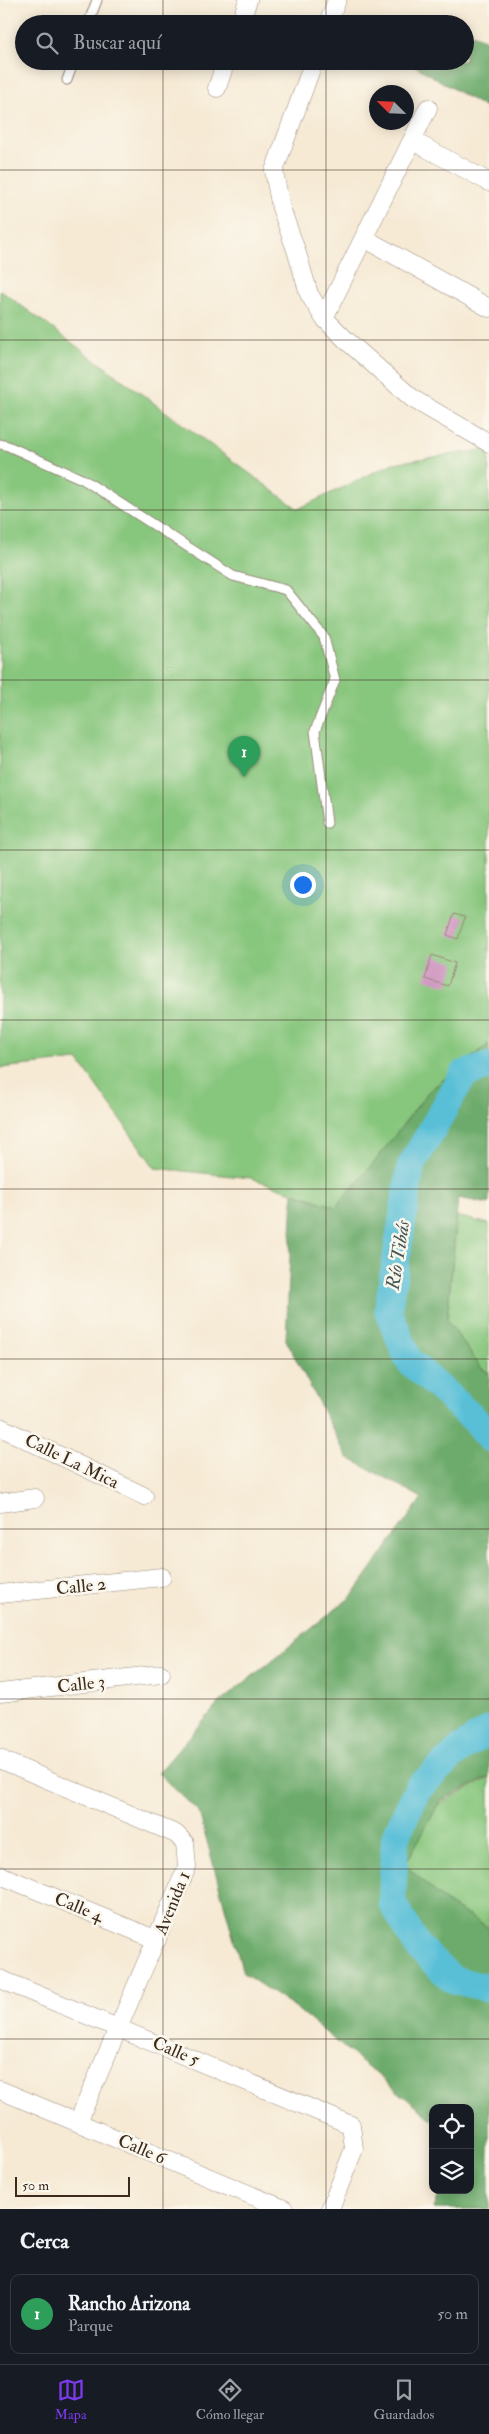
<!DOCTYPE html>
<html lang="es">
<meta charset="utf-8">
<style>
:root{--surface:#171b24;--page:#242831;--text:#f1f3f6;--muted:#9ea1a6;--line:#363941;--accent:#7c3aed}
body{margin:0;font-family:"IM FELL Double Pica",serif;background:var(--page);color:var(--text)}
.controls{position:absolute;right:15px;bottom:15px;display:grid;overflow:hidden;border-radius:10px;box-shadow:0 2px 12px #0003}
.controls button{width:45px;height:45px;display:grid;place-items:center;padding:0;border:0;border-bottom:1px solid var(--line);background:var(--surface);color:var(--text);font:25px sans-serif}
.compass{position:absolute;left:369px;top:85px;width:45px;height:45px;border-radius:50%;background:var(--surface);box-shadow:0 2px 12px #0003;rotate:294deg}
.scale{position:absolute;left:15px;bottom:12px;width:115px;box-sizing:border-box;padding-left:5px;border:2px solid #3b2a1e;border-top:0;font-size:14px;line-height:18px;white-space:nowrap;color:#3b2a1e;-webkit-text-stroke:4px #fbf7ec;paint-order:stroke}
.you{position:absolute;left:302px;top:884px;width:18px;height:18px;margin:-12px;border:4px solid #fff;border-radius:50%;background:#1a73e8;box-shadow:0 0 0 8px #1a73e833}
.badge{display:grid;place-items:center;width:32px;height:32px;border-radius:50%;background:var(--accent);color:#fff;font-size:16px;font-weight:700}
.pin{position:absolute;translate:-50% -41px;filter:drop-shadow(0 1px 2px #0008)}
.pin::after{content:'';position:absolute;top:26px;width:18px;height:15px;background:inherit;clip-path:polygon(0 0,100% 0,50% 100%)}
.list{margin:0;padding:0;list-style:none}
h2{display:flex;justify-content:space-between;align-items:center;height:65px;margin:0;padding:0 20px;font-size:21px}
h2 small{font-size:16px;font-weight:400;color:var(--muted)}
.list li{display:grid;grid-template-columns:32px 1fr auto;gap:15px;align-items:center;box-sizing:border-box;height:80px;margin:0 10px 10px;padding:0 10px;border:1px solid var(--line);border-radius:10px}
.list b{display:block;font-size:19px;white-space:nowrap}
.list p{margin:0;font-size:16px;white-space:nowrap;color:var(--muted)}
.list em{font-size:16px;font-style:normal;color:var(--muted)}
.icon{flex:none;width:28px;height:28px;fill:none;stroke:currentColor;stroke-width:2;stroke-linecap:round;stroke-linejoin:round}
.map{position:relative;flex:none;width:489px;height:2209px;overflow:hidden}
.search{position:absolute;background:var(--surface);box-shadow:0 2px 12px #0003;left:15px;right:15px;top:15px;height:55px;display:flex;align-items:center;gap:12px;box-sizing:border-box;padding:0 18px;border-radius:28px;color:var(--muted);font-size:19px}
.sheet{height:155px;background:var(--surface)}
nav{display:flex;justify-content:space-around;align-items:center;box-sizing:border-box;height:70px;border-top:1px solid var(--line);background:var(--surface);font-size:14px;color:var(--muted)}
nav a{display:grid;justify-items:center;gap:2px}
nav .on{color:var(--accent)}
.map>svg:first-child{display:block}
</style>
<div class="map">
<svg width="489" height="2209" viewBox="0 0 489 2209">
<rect width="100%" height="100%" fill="#fbf7ec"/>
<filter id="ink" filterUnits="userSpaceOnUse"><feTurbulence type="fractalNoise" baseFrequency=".02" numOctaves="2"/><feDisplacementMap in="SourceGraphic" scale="10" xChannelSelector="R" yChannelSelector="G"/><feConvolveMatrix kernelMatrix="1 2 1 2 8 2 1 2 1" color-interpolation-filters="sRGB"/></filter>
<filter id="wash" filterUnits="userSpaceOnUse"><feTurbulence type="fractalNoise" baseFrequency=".0096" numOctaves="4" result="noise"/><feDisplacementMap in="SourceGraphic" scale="20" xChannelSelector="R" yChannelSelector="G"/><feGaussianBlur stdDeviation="1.12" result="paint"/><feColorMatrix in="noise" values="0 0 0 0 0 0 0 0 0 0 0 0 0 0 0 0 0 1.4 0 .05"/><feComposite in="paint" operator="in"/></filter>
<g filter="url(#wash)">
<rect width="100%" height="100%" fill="#f6ead5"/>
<!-- green -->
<path fill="#87c67d" stroke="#61784e" d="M0 290 298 509 393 463 489 449V1044L429 1091 373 1164 336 1207 251 1178 155 1168 78 1060 0 1068Z
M457 1216 489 1224V1373L481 1368 447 1320Z
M489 1778V1928L447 1903 405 1865 438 1804Z"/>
<!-- forest -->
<path fill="#6dab6c" stroke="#546a45" d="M465 31 489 41V110L407 61H465Z
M489 1044V1204L458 1198 447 1320 481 1368 489 1373V1777L440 1801 405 1865 447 1903 489 1928V2209H434L440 2190H470V2108H433V2120L298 2010 243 1973 199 1812 158 1773 219 1703 352 1596 422 1498 347 1457 286 1340 293 1193 336 1207 373 1164 429 1091Z"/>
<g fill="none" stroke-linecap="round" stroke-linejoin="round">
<!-- river -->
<path stroke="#59bfd7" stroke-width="28" d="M489 1066 464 1074 411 1166 388 1310 409 1361 475 1420 489 1438
M489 1730 462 1748 418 1788 395 1838 392 1902 418 1947 452 1979 489 1989"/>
</g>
<g id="blocks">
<!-- building -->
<path fill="#cc8fbd" d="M454 914 465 917 458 939 447 935Z
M432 955 455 963 448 986 425 979Z"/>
</g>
</g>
<g filter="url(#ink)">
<use href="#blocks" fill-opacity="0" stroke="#988a7a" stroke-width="1"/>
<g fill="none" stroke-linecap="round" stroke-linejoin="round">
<!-- service casing -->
<g stroke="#988a7a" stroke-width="11">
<path id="service" d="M88 24 97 0
M67 80 74 61
M0 444 8 446 84 480 233 576 286 590 324 637 335 680 315 731 327 823"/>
</g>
<!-- minor casing -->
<g stroke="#988a7a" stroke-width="19">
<path id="minor" d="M240 24 248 0
M328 24 337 0
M314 61 274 171 281 208 296 250 309 294 324 318 346 340 413 399 489 443
M217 88 226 61
M413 141 489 182
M364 238 489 308
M324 318 428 108
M0 1427 144 1496
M0 1503 35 1498
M0 1594 162 1577
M0 1693 161 1674
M0 1758 4 1761 176 1834 185 1843 187 1867 78 2122
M0 1875 157 1940
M0 1979 351 2125 354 2149 330 2209
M0 2090 284 2209"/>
</g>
<!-- service -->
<use href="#service" stroke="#fff" stroke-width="9"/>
<!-- minor -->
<use href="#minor" stroke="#fff" stroke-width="18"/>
</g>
</g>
<!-- grid -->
<path fill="none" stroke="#3b2a1e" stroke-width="1" stroke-opacity="0.55" d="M163 0V24M326 0V24M163 61V2209M326 61V2209M0 170H489M0 340H489M0 510H489M0 680H489M0 850H489M0 1020H489M0 1189H489M0 1359H489M0 1529H489M0 1699H489M0 1869H489M0 2039H489"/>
<g text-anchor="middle" stroke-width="5" stroke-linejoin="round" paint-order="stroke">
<!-- street labels -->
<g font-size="18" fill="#3b2a1e" stroke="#fbf7ec">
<text transform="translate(72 1461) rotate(26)" y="6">Calle La Mica</text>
<text transform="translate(81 1586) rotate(-6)" y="6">Calle 2</text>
<text transform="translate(81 1684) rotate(-7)" y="6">Calle 3</text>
<text transform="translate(172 1903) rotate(-68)" y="6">Avenida 1</text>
<text transform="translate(79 1907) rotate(22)" y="6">Calle 4</text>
<text transform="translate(176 2051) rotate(23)" y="6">Calle 5</text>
<text transform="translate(142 2149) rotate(23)" y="6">Calle 6</text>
</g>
<!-- water labels -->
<g font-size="19" font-style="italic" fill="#445756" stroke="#fbf7ec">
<text transform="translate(397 1255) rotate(-81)" y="7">Río Tibás</text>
</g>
</g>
</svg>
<div class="controls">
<button><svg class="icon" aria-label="locate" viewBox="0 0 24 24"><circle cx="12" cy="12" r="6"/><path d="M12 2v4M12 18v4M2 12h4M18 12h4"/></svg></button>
<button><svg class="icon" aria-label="layers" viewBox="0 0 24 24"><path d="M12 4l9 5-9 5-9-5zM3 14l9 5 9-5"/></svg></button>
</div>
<svg class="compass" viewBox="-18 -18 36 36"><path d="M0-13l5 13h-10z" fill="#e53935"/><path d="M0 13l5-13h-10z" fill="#9ea1a6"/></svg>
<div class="scale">50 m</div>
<div class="you"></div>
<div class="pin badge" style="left:244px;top:777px;background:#2e9e5b">1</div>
<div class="search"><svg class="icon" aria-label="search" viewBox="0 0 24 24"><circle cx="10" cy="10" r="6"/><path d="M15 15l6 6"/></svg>Buscar aquí</div>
</div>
<section class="sheet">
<h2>Cerca<small></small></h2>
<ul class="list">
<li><span class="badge" style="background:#2e9e5b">1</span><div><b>Rancho Arizona</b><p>Parque</p></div><em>50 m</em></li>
</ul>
</section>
<nav>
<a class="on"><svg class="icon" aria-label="map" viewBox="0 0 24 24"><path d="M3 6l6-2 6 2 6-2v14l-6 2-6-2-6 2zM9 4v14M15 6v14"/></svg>Mapa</a>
<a><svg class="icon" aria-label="directions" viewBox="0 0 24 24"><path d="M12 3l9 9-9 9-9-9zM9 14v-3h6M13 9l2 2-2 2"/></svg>Cómo llegar</a>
<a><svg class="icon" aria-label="saved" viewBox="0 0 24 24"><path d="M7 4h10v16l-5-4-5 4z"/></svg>Guardados</a>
</nav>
